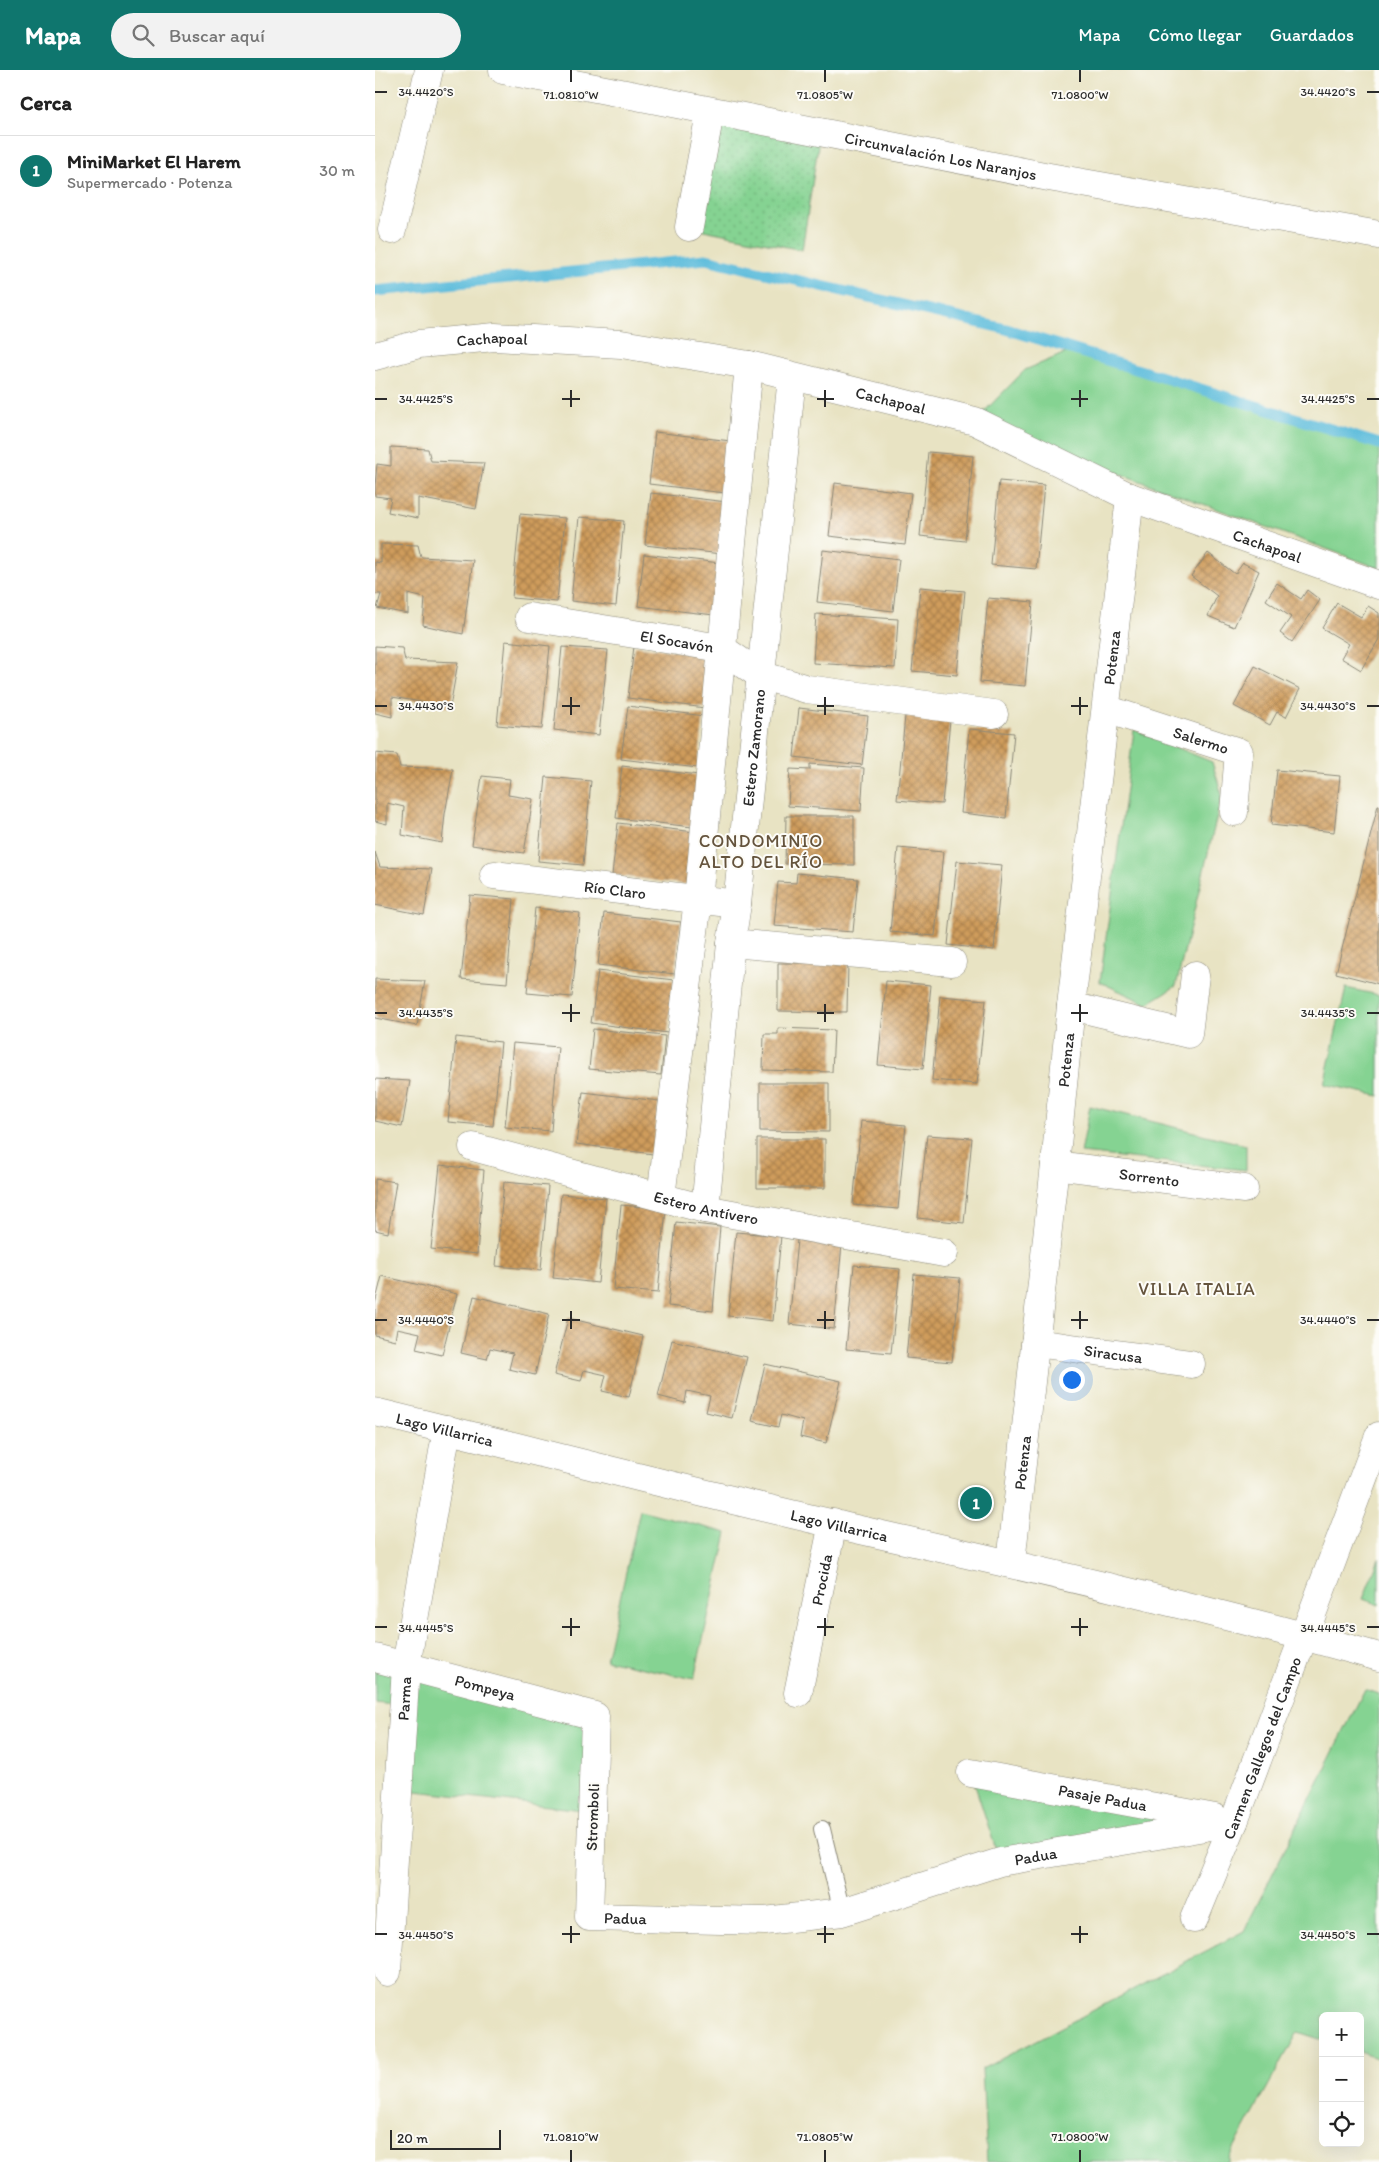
<!DOCTYPE html>
<html lang="es">
<meta charset="utf-8">
<style>
:root{--surface:#fff;--page:#f2f2f2;--text:#222;--muted:#767676;--line:#e0e0e0;--accent:#0f766e}
body{margin:0;font-family:Itim,sans-serif;background:var(--page);color:var(--text)}
.controls{position:absolute;right:15px;bottom:15px;display:grid;overflow:hidden;border-radius:8px;box-shadow:0 5px 20px #0002}
.controls button{width:45px;height:45px;display:grid;place-items:center;padding:0;border:0;border-bottom:1px solid var(--line);background:var(--surface);color:var(--text);font:25px sans-serif}
.scale{position:absolute;left:15px;bottom:12px;width:111px;box-sizing:border-box;padding-left:5px;border:2px solid #2b2b2b;border-top:0;font-size:14px;line-height:18px;white-space:nowrap;color:#2b2b2b;-webkit-text-stroke:4px #fdfcf7;paint-order:stroke}
.you{position:absolute;left:696px;top:1309px;width:18px;height:18px;margin:-12px;border:4px solid #fff;border-radius:50%;background:#1a73e8;box-shadow:0 0 0 8px #1a73e833}
.badge{display:grid;place-items:center;width:32px;height:32px;border-radius:50%;background:var(--accent);color:#fff;font-size:16px;font-weight:700}
.pin{position:absolute;translate:-50% -50%;border:2px solid #fff;box-shadow:0 1px 5px #0006}
.list{margin:0;padding:0;list-style:none}
h2{display:flex;justify-content:space-between;align-items:center;height:65px;margin:0;padding:0 20px;font-size:21px}
h2 small{font-size:16px;font-weight:400;color:var(--muted)}
.list li{display:grid;grid-template-columns:32px 1fr auto;gap:15px;align-items:center;box-sizing:border-box;height:70px;padding:0 20px;border-top:1px solid var(--line)}
.list b{display:block;font-size:19px;white-space:nowrap}
.list p{margin:0;font-size:16px;white-space:nowrap;color:var(--muted)}
.list em{font-size:16px;font-style:normal;color:var(--muted)}
.icon{flex:none;width:28px;height:28px;fill:none;stroke:currentColor;stroke-width:2;stroke-linecap:round;stroke-linejoin:round}
.map{position:relative;flex:none;width:1004px;height:2092px;overflow:hidden}
header{display:flex;align-items:center;gap:30px;box-sizing:border-box;height:70px;padding:0 25px;background:var(--accent);color:#fff}
header strong{font-size:24px}
nav{display:flex;gap:28px;margin-inline-start:auto;font-size:18px}
.search{width:350px;height:45px;background:var(--page);display:flex;align-items:center;gap:12px;box-sizing:border-box;padding:0 18px;border-radius:28px;color:var(--muted);font-size:19px}
main{display:flex}
aside{flex:1;background:var(--surface)}
.map>svg:first-child{display:block}
</style>
<header>
<strong>Mapa</strong>
<div class="search"><svg class="icon" aria-label="search" viewBox="0 0 24 24"><circle cx="10" cy="10" r="6"/><path d="M15 15l6 6"/></svg>Buscar aquí</div>
<nav><a>Mapa</a><a>Cómo llegar</a><a>Guardados</a></nav>
</header>
<main>
<aside>
<h2>Cerca<small></small></h2>
<ul class="list">
<li><span class="badge">1</span><div><b>MiniMarket El Harem</b><p>Supermercado · Potenza</p></div><em>30 m</em></li>
</ul>
</aside>
<div class="map">
<svg width="1004" height="2092" viewBox="0 0 1004 2092">
<defs>
<pattern id="park-dots" width="8" height="8" patternUnits="userSpaceOnUse" patternTransform="scale(1.25)"><rect width="8" height="8" fill="#85d392"/><path d="M2 2h.1M6 6h.1" fill="none" stroke="#73b57e" stroke-width="1.8" stroke-linecap="round"/></pattern>
<pattern id="building-cross-hatch" width="8" height="8" patternUnits="userSpaceOnUse" patternTransform="scale(1.25)"><rect width="8" height="8" fill="#cf9c5c"/><path d="M0 0l8 8M0 8l8-8" fill="none" stroke="#a87f4c"/></pattern>
</defs>
<rect width="100%" height="100%" fill="#fdfcf7"/>
<filter id="ink" filterUnits="userSpaceOnUse"><feTurbulence type="fractalNoise" baseFrequency=".02" numOctaves="2"/><feDisplacementMap in="SourceGraphic" scale="10" xChannelSelector="R" yChannelSelector="G"/><feConvolveMatrix kernelMatrix="1 2 1 2 8 2 1 2 1" color-interpolation-filters="sRGB"/></filter>
<filter id="wash" filterUnits="userSpaceOnUse"><feTurbulence type="fractalNoise" baseFrequency=".0096" numOctaves="4" result="noise"/><feDisplacementMap in="SourceGraphic" scale="20" xChannelSelector="R" yChannelSelector="G"/><feGaussianBlur stdDeviation="1.12" result="paint"/><feColorMatrix in="noise" values="0 0 0 0 0 0 0 0 0 0 0 0 0 0 0 0 0 1.4 0 .05"/><feComposite in="paint" operator="in"/></filter>
<g filter="url(#wash)">
<rect width="100%" height="100%" fill="#e8e3c3"/>
<!-- grass -->
<path fill="#85d392" stroke="#587f5e" d="M698 280 1004 374V498L600 351 650 300Z
M759 660 837 692 847 725 801 916 772 934 725 912Z
M971 918 1004 925V1026L949 1014Z
M715 1036 871 1075V1100L706 1083Z
M265 1440 352 1463 319 1609 231 1590Z
M1004 1488V1535L988 1529Z
M0 1588 220 1646 217 1741 23 1719 28 1636 0 1633Z
M990 1619 1004 1624V1989L985 1982V1946H948V1970L923 1962 854 2087V2092H612L607 1999 869 1861Z
M596 1703 859 1752 625 1792Z"/>
<!-- park -->
<path fill="url(#park-dots)" stroke="#587f5e" d="M335 43 445 63 427 180 314 157Z"/>
<g fill="none" stroke-linecap="round" stroke-linejoin="round">
<!-- stream -->
<path stroke="#5cbcdb" stroke-width="11" d="M0 221 331 189 631 259 1004 374"/>
</g>
<g id="blocks">
<!-- building -->
<path fill="url(#building-cross-hatch)" d="M280 362 356 371 350 423 274 414Z
M16 377 53 379 56 391 109 393 101 439 43 428V448L13 442 16 428 0 426V415L2 394 16 396Z
M553 382 598 386 590 471 545 466Z
M624 411 669 415 661 499 616 495Z
M460 413 536 423 530 475 454 466Z
M276 423 352 432 346 484 270 475Z
M145 444 190 448 182 532 137 528Z
M204 447 249 451 241 536 196 531Z
M6 474 43 475 46 487 98 490 88 564 48 555 50 528 33 524V544L2 538 6 524H0V492L6 493Z
M448 480 524 489 518 541 442 532Z
M833 483 860 504 868 493 884 501 859 557 833 546 842 526 816 506Z
M269 484 345 493 339 545 263 536Z
M902 513 926 529 932 520 945 530 917 572 905 563 916 547 891 530Z
M545 517 590 521 582 605 537 601Z
M613 528 658 532 650 616 605 612Z
M962 533 986 547 993 536 1004 543V569L986 600 966 588 974 574 947 558Z
M441 544 523 549 520 598 438 593Z
M130 571 175 576 167 659 122 655Z
M0 576 27 578 30 590 83 592 75 637 17 627V647L0 643Z
M259 576 336 585 330 638 253 628Z
M187 577 233 580 224 665 179 660Z
M880 596 925 619 911 647 902 642 895 655 859 636Z
M253 636 329 646 323 698 246 689Z
M424 638 493 646 487 695 419 687Z
M530 646 575 650 567 734 522 730Z
M594 659 639 663 631 748 586 743Z
M0 683 22 685 25 697 78 699 70 744 67 773 27 765 29 737 12 733V754L0 751Z
M435 694 489 698 486 741 413 736 415 699 435 700Z
M247 696 324 705 317 757 241 748Z
M902 700 965 706 959 762 896 755Z
M107 706 135 709 133 725 158 729 149 783 97 775Z
M171 707 216 711 208 795 163 791Z
M1003 735H1004V914L961 903Z
M411 746H479V795L410 794Z
M243 753 320 762 313 815 237 805Z
M523 778 568 782 560 866 515 862Z
M0 782 5 797 57 799 49 845 0 835Z
M582 791 627 795 619 880 573 875Z
M422 803 483 809 478 862 399 856 403 812 421 813Z
M95 825 139 829 132 913 86 909Z
M160 838 205 843 197 927 152 923Z
M229 843 306 852 300 904 223 895Z
M403 893H473L472 942 403 941Z
M223 901 299 910 293 963 216 953Z
M0 909 50 911 42 956 0 948Z
M511 911 556 915 548 999 503 995Z
M565 926 611 930 602 1014 557 1010Z
M403 958 459 960 457 1002 388 1000 389 964H403Z
M218 959 290 966 286 1005 214 999Z
M81 967 126 972 118 1056 73 1052Z
M138 973 183 977 176 1061 130 1057Z
M0 1009 35 1011 27 1057 0 1051Z
M385 1013H454V1062L385 1061Z
M208 1022 284 1031 278 1084 201 1074Z
M486 1051 531 1055 523 1139 478 1135Z
M552 1065 597 1068 589 1153 543 1148Z
M382 1069H450V1118H382Z
M65 1095 109 1100 102 1184 56 1179Z
M0 1109 21 1112 13 1163 0 1160Z
M129 1112 173 1116 166 1200 121 1196Z
M186 1124 231 1128 223 1213 178 1208Z
M246 1135 291 1139 283 1223 238 1219Z
M301 1152 345 1157 338 1241 293 1236Z
M361 1162 406 1166 398 1251 353 1246Z
M422 1170 467 1174 459 1259 414 1254Z
M479 1195 525 1199 516 1283 471 1279Z
M539 1204 585 1208 577 1292 531 1288Z
M7 1206 82 1224 67 1285 41 1279 45 1263 22 1258 20 1270 0 1265V1234Z
M99 1226 174 1244 160 1305 134 1299 138 1283 115 1278 112 1289 86 1283Z
M193 1248 268 1266 254 1327 227 1321 231 1305 209 1300 206 1311 179 1305Z
M297 1270 372 1287 357 1348 331 1342 335 1326 312 1321 310 1333 283 1326Z
M390 1294 466 1311 451 1373 425 1367 428 1351 406 1345 403 1357 377 1351Z"/>
</g>
</g>
<g filter="url(#ink)">
<use href="#blocks" fill-opacity="0" stroke="#8a8777" stroke-width="1"/>
<g fill="none" stroke-linecap="round" stroke-linejoin="round">
<!-- lane casing -->
<g stroke="#8a8777" stroke-width="18">
<path id="lane" d="M447 1759 467 1842"/>
</g>
<!-- street casing -->
<g stroke="#8a8777" stroke-width="29">
<g id="street">
<path id="s1" d="M128 0 674 107 1004 165"/>
<path d="M314 157 335 43 338 42"/>
<path d="M17 160 54 0"/>
<path id="s2" d="M0 286 44 274 120 267 246 274 374 295 600 351 755 427 1004 515"/>
<path id="s3" d="M154 547 346 578 385 605 432 619 619 644"/>
<path id="s4" d="M731 639 864 682 859 742"/>
<path id="s5" d="M119 805 362 834"/>
<path d="M356 873 577 892"/>
<path d="M696 936 813 964 820 905"/>
<path id="s6" d="M98 1077 330 1139 569 1183"/>
<path id="s7" d="M680 1095 869 1119"/>
<path d="M286 1127 323 830 374 295"/>
<path id="s8" d="M330 1139 356 873 362 834 417 307"/>
<path id="s9" d="M660 1273 816 1294"/>
<path id="s10" d="M636 1493 680 1095 696 936 755 427"/>
<path id="s11" d="M0 1588 220 1646 214 1847 390 1851 467 1842 625 1792 859 1752"/>
<path id="s12" d="M423 1623 458 1453"/>
<path id="s13" d="M596 1703 840 1748"/>
<path id="s14" d="M819 1849 859 1752 1004 1366"/>
<path id="s15" d="M12 1902 31 1596 72 1359"/>
</g>
</g>
<!-- secondary casing -->
<g stroke="#8a8777" stroke-width="29">
<g id="secondary">
<path id="s16" d="M0 1342C153 1379 306 1419 459 1454 641 1495 824 1536 1004 1587"/>
</g>
</g>
<!-- lane -->
<use href="#lane" stroke="#fff" stroke-width="16"/>
<!-- street -->
<use href="#street" stroke="#fff" stroke-width="28"/>
<!-- secondary -->
<use href="#secondary" stroke="#fff" stroke-width="28"/>
</g>
</g>
<!-- ticks -->
<path fill="none" stroke="#2b2b2b" stroke-width="2" d="M196 0V12M450 0V12M705 0V12M0 22H12M992 22H1004M196 320V337M450 320V337M705 320V337M0 329H12M187 329H205M442 329H459M696 329H713M992 329H1004M196 627V645M450 627V645M705 627V645M0 636H12M187 636H205M442 636H459M696 636H713M992 636H1004M196 934V952M450 934V952M705 934V952M0 943H12M187 943H205M442 943H459M696 943H713M992 943H1004M196 1241V1259M450 1241V1259M705 1241V1259M0 1250H12M187 1250H205M442 1250H459M696 1250H713M992 1250H1004M196 1548V1566M450 1548V1566M705 1548V1566M0 1557H12M187 1557H205M442 1557H459M696 1557H713M992 1557H1004M196 1856V1873M450 1856V1873M705 1856V1873M0 1864H12M187 1864H205M442 1864H459M696 1864H713M992 1864H1004M196 2080V2092M450 2080V2092M705 2080V2092"/>
<g text-anchor="middle" stroke-width="4" stroke-linejoin="round" paint-order="stroke">
<!-- street labels -->
<g font-size="16" fill="#2b2b2b" stroke="#fdfcf7">
<text dy="6" stroke="none"><textPath href="#s1" startOffset="446">Circunvalación Los Naranjos</textPath></text>
<text dy="6" stroke="none"><textPath href="#s2" startOffset="119">Cachapoal</textPath></text>
<text dy="6" stroke="none"><textPath href="#s2" startOffset="524">Cachapoal</textPath></text>
<text dy="6" stroke="none"><textPath href="#s2" startOffset="929">Cachapoal</textPath></text>
<text dy="6" stroke="none"><textPath href="#s3" startOffset="150">El Socavón</textPath></text>
<text dy="6" stroke="none"><textPath href="#s10" startOffset="911">Potenza</textPath></text>
<text dy="6" stroke="none"><textPath href="#s4" startOffset="100">Salermo</textPath></text>
<text dy="6" stroke="none"><textPath href="#s8" startOffset="464">Estero Zamorano</textPath></text>
<text dy="6" stroke="none"><textPath href="#s5" startOffset="122">Río Claro</textPath></text>
<text dy="6" stroke="none"><textPath href="#s10" startOffset="506">Potenza</textPath></text>
<text dy="6" stroke="none"><textPath href="#s7" startOffset="95">Sorrento</textPath></text>
<text dy="6" stroke="none"><textPath href="#s6" startOffset="241">Estero Antívero</textPath></text>
<text dy="6" stroke="none"><textPath href="#s9" startOffset="79">Siracusa</textPath></text>
<text dy="6" stroke="none"><textPath href="#s16" startOffset="72">Lago Villarrica</textPath></text>
<text dy="6" stroke="none"><textPath href="#s10" startOffset="101">Potenza</textPath></text>
<text dy="6" stroke="none"><textPath href="#s16" startOffset="478">Lago Villarrica</textPath></text>
<text dy="6" stroke="none"><textPath href="#s12" startOffset="116">Procida</textPath></text>
<text dy="6" stroke="none"><textPath href="#s11" startOffset="114">Pompeya</textPath></text>
<text dy="6" stroke="none"><textPath href="#s15" startOffset="274">Parma</textPath></text>
<text dy="6" stroke="none"><textPath href="#s14" startOffset="184">Carmen Gallegos del Campo</textPath></text>
<text dy="6" stroke="none"><textPath href="#s13" startOffset="134">Pasaje Padua</textPath></text>
<text transform="translate(217 1747) rotate(-88)" y="6">Stromboli</text>
<text dy="6" stroke="none"><textPath href="#s11" startOffset="884">Padua</textPath></text>
<text dy="6" stroke="none"><textPath href="#s11" startOffset="465">Padua</textPath></text>
</g>
<!-- neighbourhood labels -->
<g font-size="18" letter-spacing="1" fill="#64533c" stroke="#fdfcf7">
<text x="386" y="777">CONDOMINIO<tspan x="386" dy="21">ALTO DEL RÍO</tspan></text>
<text x="822" y="1225">VILLA ITALIA</text>
</g>
</g>
<g font-size="12" text-anchor="middle" fill="#2b2b2b" stroke="#fdfcf7" stroke-width="4" stroke-linejoin="round" paint-order="stroke">
<text x="51" y="26">34.4420°S</text>
<text x="953" y="26">34.4420°S</text>
<text x="196" y="29">71.0810°W</text>
<text x="450" y="29">71.0805°W</text>
<text x="705" y="29">71.0800°W</text>
<text x="51" y="333">34.4425°S</text>
<text x="953" y="333">34.4425°S</text>
<text x="51" y="640">34.4430°S</text>
<text x="953" y="640">34.4430°S</text>
<text x="51" y="947">34.4435°S</text>
<text x="953" y="947">34.4435°S</text>
<text x="51" y="1254">34.4440°S</text>
<text x="953" y="1254">34.4440°S</text>
<text x="51" y="1562">34.4445°S</text>
<text x="953" y="1562">34.4445°S</text>
<text x="51" y="1869">34.4450°S</text>
<text x="953" y="1869">34.4450°S</text>
<text x="196" y="2071">71.0810°W</text>
<text x="450" y="2071">71.0805°W</text>
<text x="705" y="2071">71.0800°W</text>
</g>
</svg>
<div class="controls">
<button>+</button>
<button>−</button>
<button><svg class="icon" aria-label="locate" viewBox="0 0 24 24"><circle cx="12" cy="12" r="6"/><path d="M12 2v4M12 18v4M2 12h4M18 12h4"/></svg></button>
</div>
<div class="scale">20 m</div>
<div class="you"></div>
<div class="pin badge" style="left:601px;top:1433px">1</div>
</div>
</main>
